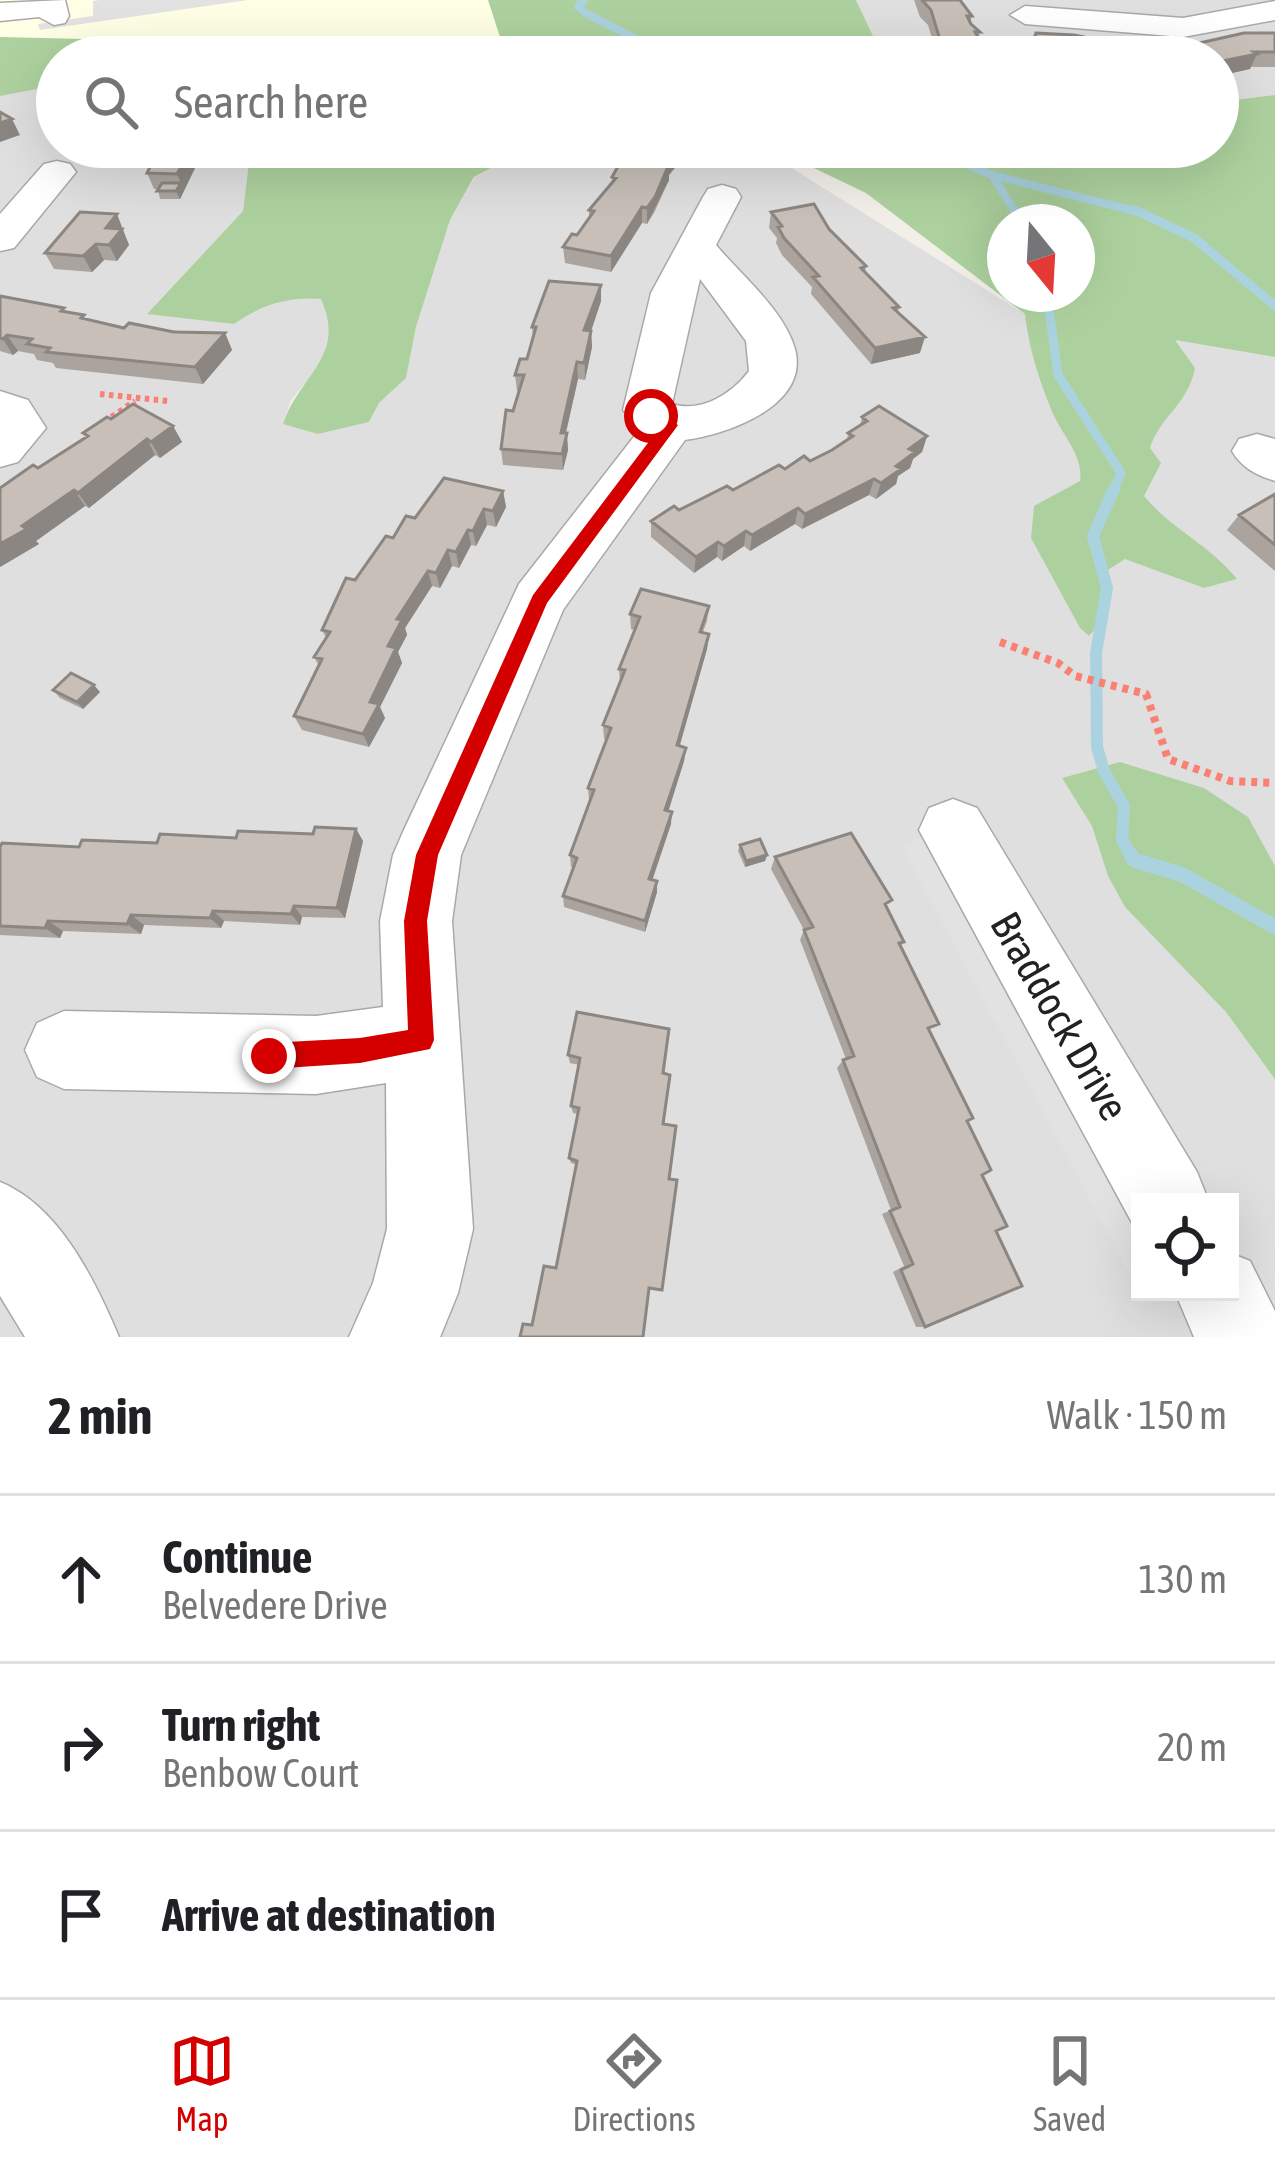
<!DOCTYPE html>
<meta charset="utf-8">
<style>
:root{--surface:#fff;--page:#f2f2f2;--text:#202124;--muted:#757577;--line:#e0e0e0;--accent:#d40000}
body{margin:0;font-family:"Asap Condensed",sans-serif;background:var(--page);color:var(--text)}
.controls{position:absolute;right:36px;bottom:36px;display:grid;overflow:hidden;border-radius:0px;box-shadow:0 12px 48px #0002}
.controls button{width:108px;height:108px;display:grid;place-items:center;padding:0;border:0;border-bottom:3px solid var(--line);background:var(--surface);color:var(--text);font:60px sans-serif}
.compass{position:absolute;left:987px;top:204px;width:108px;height:108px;border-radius:50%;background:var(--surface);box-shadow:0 12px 48px #0002;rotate:162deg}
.stop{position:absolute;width:36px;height:36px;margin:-27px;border:9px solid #d40000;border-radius:50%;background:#fff}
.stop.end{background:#d40000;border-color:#fff;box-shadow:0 3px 12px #0008}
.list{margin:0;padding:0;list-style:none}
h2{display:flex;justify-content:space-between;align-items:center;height:156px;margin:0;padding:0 48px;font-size:51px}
h2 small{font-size:39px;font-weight:400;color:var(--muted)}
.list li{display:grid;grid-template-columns:78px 1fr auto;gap:36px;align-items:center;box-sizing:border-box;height:168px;padding:0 48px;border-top:3px solid var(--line)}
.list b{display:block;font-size:45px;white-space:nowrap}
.list p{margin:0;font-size:39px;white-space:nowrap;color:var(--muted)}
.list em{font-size:39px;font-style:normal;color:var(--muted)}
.icon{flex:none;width:66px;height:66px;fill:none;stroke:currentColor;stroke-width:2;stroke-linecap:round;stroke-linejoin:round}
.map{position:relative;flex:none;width:1275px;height:1337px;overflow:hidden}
.search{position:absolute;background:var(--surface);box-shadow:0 12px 48px #0002;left:36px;right:36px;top:36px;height:132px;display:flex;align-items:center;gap:30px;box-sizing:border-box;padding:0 42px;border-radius:66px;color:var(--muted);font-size:45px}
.sheet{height:660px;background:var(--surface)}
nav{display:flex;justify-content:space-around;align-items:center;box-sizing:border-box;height:168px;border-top:3px solid var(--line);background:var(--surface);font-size:33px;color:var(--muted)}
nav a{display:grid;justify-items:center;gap:6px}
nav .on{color:var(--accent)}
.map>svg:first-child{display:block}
</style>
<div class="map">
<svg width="1275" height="1337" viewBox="0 0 1275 1337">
<rect width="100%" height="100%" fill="#f2efe9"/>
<!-- residential -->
<path fill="#e0dfdf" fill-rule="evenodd" d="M856 0H1275V95L1218 102V57H883Z
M0 68 57 72V147H242L249 162 243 211 148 313 234 324 252 312 295 297 321 299 331 322 323 362 291 400 283 423 317 434 369 422 379 403 406 378 416 327 450 220 475 177 530 147H758L1025 314 1275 357V1337H0ZM1140 1202H1230V1292H1140Z"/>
<!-- education -->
<path fill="#ffffe5" d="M0 0H488L501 37 448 57H57L0 68Z"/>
<!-- forest -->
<path fill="#add19e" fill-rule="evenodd" d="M488 0H856L883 57H448L500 37Z
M0 37 84 39 211 57H57V85L0 96Z
M1275 95V357L1175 340 1195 368C1188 405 1160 416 1150 448L1161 463 1144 496C1171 529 1210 545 1237 579L1204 588 1125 559 1105 572C1108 595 1106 618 1089 636L1080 628 1031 538 1034 506 1080 481C1084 455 1060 433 1051 409 1039 380 1028 345 1025 314L866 193 770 147H1218V102ZM1005 222H1077V294H1005Z
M242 147H530L474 177 450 220 416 327 406 378 379 403 369 422 318 434 283 424C299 375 347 357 321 299 289 296 261 305 234 324L147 314 243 211 249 162Z
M1120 762 1204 788 1248 817 1275 866V1079L1226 1012 1125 907 1108 876 1092 826 1062 778Z"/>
<!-- parking -->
<path fill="#e2e2e2" d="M99 0H248L40 30 38 24 93 16V1Z
M934 835 1140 1204V1279L1134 1282 901 845Z"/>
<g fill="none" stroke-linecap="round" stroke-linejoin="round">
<!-- stream-far3 -->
<path stroke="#aad3df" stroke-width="8" d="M584 0 578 6 585 13 646 44 724 57
M926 147 992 175 1143 213
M992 175 1016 213"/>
<!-- stream-far2 -->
<path stroke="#aad3df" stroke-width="9" d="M1014 210 1021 222
M1135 210 1194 238 1275 306
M1047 294 1058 375 1121 473 1113 492"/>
<!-- stream-far1 -->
<path stroke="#aad3df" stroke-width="12" d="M1114 489 1093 536 1107 588 1096 653 1097 747 1104 771 1124 806 1122 840 1133 858"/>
<!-- stream -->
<path stroke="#aad3df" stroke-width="15" d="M1131 855 1134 860 1183 875 1275 927"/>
<!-- minor casing -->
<g stroke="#a9a9a9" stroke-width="3">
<path id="minor" d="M65 0 69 16 65 23 54 25 39 17 0 21V3Z
M1275 1V20L1183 37 1025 24 1010 15 1025 6 1183 18Z
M57 161 70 164 76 172 14 248 0 251V214L44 164Z
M722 185 736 189 741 197 716 245C741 275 784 310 795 349 810 406 726 435 685 440L563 610 461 855 452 921 473 1229 458 1293 440 1337H349L373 1283 387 1229 386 1083 316 1094 64 1089 37 1077 25 1050 37 1023 64 1011 316 1016 383 1007 380 921 393 855 403 832 519 584 640 429 623 410 651 293 703 197 708 189ZM700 279 746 341 749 371C732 394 701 413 672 404Z
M0 391 28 400 46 428 18 462 0 467Z
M1257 434 1275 439V481C1256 475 1242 468 1232 451L1239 439Z
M953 799 977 808 1197 1172 1209 1202H1140L1137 1232 919 830 929 808Z
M0 1182C59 1206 95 1280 119 1337H25L0 1296Z
M1230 1253 1250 1261 1275 1311V1337H1194L1175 1292H1230Z"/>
</g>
<!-- path-far1 -->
<path stroke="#fa8072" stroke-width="6" stroke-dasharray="4.5 4.5" stroke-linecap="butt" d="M100 394 168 401
M104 422 135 401"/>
<!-- path -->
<path stroke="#fa8072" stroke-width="8" stroke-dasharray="6 6" stroke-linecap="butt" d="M1000 642 1058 663 1075 676 1146 694 1168 759 1230 781 1275 783"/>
<!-- minor -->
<use href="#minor" fill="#fff" fill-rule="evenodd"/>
</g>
<!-- wall -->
<path fill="#aba49e" d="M914 0H960L972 16 970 23 980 32 975 54 937 55 928 25 920 17Z
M1036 33 1148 57H1028Z
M1275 33V67H1251L1250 69 1218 76V57H1181L1186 46Z
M629 147H682V159L669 175V180L654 213 647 224 642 223 611 272 565 263 563 247 577 235 589 218V210L612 183V177Z
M189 152 195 168 180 199H160L158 189H154L147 173Z
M771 212 829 229 866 266 865 272 899 307 898 313 920 353 871 364 811 294 812 287 782 255 776 243 777 238 769 228Z
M125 231 123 232 129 245 117 261 104 260 92 272 54 269 45 253Z
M601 285V301L591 331 592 347 585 380 578 379 566 433 568 450 563 470 503 465 501 449 519 391H517L515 375 527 359 533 337 532 327Z
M0 296 84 315 86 319 124 328 225 333 232 350 203 384 56 368 53 363 37 360 34 354 18 351 13 355 0 351Z
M862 417 927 436 922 452 913 459 910 468 898 476 896 484 876 499 869 495 802 529 795 524 750 551 744 546 722 561 717 557 694 573 651 537V521L810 461 832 450 847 440 848 433 860 426Z
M111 419 173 426 182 442 160 458 155 455 89 508 85 506 36 541 39 544 0 567 38 468 86 437 83 433Z
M503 491 506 507 496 527 487 525 476 546 471 545 459 568 452 566 440 588 432 586 405 628 407 635 398 652 402 663 380 707 385 718 369 747 302 730 294 716 319 666 314 657 326 638 322 630 355 580 415 518Z
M1275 494V571L1227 530 1239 515Z
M709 606 707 621 703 632 707 649 679 746 686 748 684 761 668 811 671 824 652 880 657 881V892L645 932 564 907 563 896 574 868 571 867 570 855 589 801 588 788 607 740 604 739 603 725 620 683 619 669 634 630 631 629 630 614Z
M53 690 100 692 83 709 60 698Z
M356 829 363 841 345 918 302 917 300 925 224 921 221 928 144 925 141 934 63 931 60 938 0 935V847H79L157 843 313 834Z
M740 845 767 855 765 861 745 867 738 851Z
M775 857 887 909 904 942 900 947 930 1033 967 1122 996 1231 925 1327H916L893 1272 904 1266 882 1214 891 1210 837 1068 843 1060 846 1059 800 940 804 930 771 869Z
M568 1055 663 1074V1124L669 1179 662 1290 649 1289 532 1325 556 1268 577 1165 571 1163 569 1158 578 1114 573 1113 571 1106 579 1065 570 1063Z"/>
<!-- shaded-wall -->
<path fill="#8b8681" d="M1257 54 1250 69 1218 76V62Z
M12 119 20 135 0 142V123Z
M679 147H682V159L669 175V180L647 224V208L666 163Z
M189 152 195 168 180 199 176 191 181 183 177 174Z
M642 207V223L611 272V256Z
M117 214 129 245 117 261 109 245 106 228Z
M96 244 104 260 92 272 83 256Z
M601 285V301L591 331 592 347 585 380 584 330Z
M225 333 232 350 203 384 195 367Z
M7 335 18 351 13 355 3 339Z
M925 337 920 353 871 364 875 348Z
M577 362 578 379 562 449 561 433Z
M173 426 182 442 160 458 151 442Z
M567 433 568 450 563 470 562 454Z
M927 436 922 452 913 459 910 468 898 476 896 484 876 499 881 483 909 449Z
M147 439 155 455 89 508 78 493Z
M874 479 869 495 802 529 805 514Z
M74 490 85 506 36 541 39 544 0 567V544L22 526Z
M503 491 506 507 496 527 493 511Z
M798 508 795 524 750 551 752 535Z
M484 509 487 525 476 546 473 531Z
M468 530 471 545 459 568 456 552Z
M746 531 744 546 722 561 724 546Z
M718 542 717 557 694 573 696 557Z
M448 550 452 566 440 588 436 573Z
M428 571 432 586 405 628 407 635 398 652 402 663 380 707 385 718 369 747 363 734 370 702 397 619Z
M709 634 707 649 676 759 677 745Z
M94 685 100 692 83 709 77 702Z
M686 748 684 761 665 822V810Z
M672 812 671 824 649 890V879Z
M356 829 363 841 345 918 337 908Z
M767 855 765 861 745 867 746 861Z
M657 881V892L645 932V921Z
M294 906 302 917 300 925 291 914Z
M213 911 224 921 221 928 210 918Z
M131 915 144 925 141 934 127 924Z
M48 921 63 931 60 938 45 928Z"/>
<!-- building -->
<path fill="#c7bfb8" stroke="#8b8681" stroke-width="3" d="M922 0H960L972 16H967L971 24 980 32H975L979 39 940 40 931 10Z
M1036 33 1074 35 1149 50 1148 57H1100L1069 51 1030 49Z
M1244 33H1275V52H1254L1257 54 1218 62V57H1202L1186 46Z
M0 112 12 119 0 123Z
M629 147H679L666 163 669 164 655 197 647 208 642 207 611 256 563 247 572 234 577 235 594 211 589 210 616 178 612 177Z
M157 152H189L177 174 147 173Z
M162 183H181L176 191H157Z
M814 204 829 229 866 266 861 268 899 307 893 308 925 337 875 348 813 277 819 276 784 238 778 227 782 226 771 212Z
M80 212 117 214 106 228 122 229 109 245 96 244 83 256 45 253Z
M549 281 601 285 584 330 591 331 584 363 577 362 573 379 561 433H567L562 454 501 449 506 410 513 411 524 375H515L520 359H527L536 327H532Z
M0 296 64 308 61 311 84 315 81 318 124 328 129 323 174 332 225 333 195 367 46 352 50 348 27 344 32 339 7 335 3 339 0 338Z
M133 404 173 426 151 442 147 439 78 493 74 490 22 526 27 529 0 544V488L33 465 38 468 88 436 83 433 107 417 111 419Z
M879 406 927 436 909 449 915 452 896 466 901 469 881 483 874 479 805 514 798 508 752 535 746 531 724 546 718 542 696 557 651 521 674 506 679 510 727 486 733 490 779 465 785 469 804 456 810 461 832 450 853 436 848 433 867 421 862 417Z
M444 478 503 491 493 511 484 509 473 531 468 530 456 552 448 550 436 573 428 571 397 619 402 620 388 646 396 648 370 702 379 704 363 734 294 716 322 659 314 657 330 632 322 630 346 578 355 580 386 536 393 538 406 516 415 518Z
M1275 494V545L1239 515Z
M641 589 709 606 700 632 709 634 677 745 686 748 665 810 672 812 649 879 657 881 645 921 563 896 577 858 570 855 594 790 588 788 611 728 603 725 625 670 619 669 640 617 630 614Z
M71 673 94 685 77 702 53 690Z
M315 827 356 829 337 908 294 906 291 914 213 911 210 918 131 915 127 924 48 921 45 928 0 926V847L2 843 79 847 82 840 157 843 160 834 236 838 238 831 313 834Z
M851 833 892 900 885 904 904 942 899 943 939 1024 928 1028 973 1118 967 1121 991 1170 982 1175 1007 1226 996 1231 1022 1286 925 1327 901 1270 913 1264 890 1211 900 1207 843 1060 854 1056 804 930 813 927 775 857Z
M760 839 767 855 746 861 740 845Z
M577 1012 669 1029 663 1073 670 1075 663 1124 676 1126 669 1179 677 1180 662 1290 649 1288 643 1337H520L523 1324 532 1325 544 1266 556 1268 577 1161 569 1158 579 1108 571 1106 580 1058 568 1055Z"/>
<!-- route -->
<path fill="#d40000" d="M651 411 678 425 547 603 438 855 427 921 434 1040 430 1049 360 1063 269 1069 260 1065 257 1056 260 1047 269 1043 360 1038 408 1030 404 921 416 855 533 595 660 427 643 416Z"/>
<g text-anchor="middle" stroke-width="10" stroke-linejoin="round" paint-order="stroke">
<!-- near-street labels -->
<g font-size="42" fill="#222" stroke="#fff">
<text transform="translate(1060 1016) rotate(60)" y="15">Braddock Drive</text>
</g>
</g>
</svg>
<div class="controls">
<button><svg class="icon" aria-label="locate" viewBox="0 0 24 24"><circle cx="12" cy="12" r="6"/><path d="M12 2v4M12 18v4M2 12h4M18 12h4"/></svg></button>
</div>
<svg class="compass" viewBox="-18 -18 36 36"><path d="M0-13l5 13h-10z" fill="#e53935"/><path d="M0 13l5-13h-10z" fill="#757577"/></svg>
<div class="stop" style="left:651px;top:416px"></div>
<div class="stop end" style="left:269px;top:1056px"></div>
<div class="search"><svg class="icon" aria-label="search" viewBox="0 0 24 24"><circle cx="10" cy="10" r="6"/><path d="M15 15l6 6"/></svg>Search here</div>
</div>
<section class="sheet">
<h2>2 min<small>Walk · 150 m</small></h2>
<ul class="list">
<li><svg class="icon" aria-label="ahead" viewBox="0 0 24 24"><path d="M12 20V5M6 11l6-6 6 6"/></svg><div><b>Continue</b><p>Belvedere Drive</p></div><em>130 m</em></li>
<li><svg class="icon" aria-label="right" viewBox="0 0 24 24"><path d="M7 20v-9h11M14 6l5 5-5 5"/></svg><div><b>Turn right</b><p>Benbow Court</p></div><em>20 m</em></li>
<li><svg class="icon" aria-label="arrive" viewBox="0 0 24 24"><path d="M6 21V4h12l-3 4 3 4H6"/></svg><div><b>Arrive at destination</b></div></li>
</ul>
</section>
<nav>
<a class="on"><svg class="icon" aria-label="map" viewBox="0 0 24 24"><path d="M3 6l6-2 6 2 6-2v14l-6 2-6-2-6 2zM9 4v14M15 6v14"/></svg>Map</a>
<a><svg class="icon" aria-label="directions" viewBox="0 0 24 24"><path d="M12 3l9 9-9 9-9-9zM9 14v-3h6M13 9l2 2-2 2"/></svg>Directions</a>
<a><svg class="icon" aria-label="saved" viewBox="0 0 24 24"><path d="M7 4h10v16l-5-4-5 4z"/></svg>Saved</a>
</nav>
